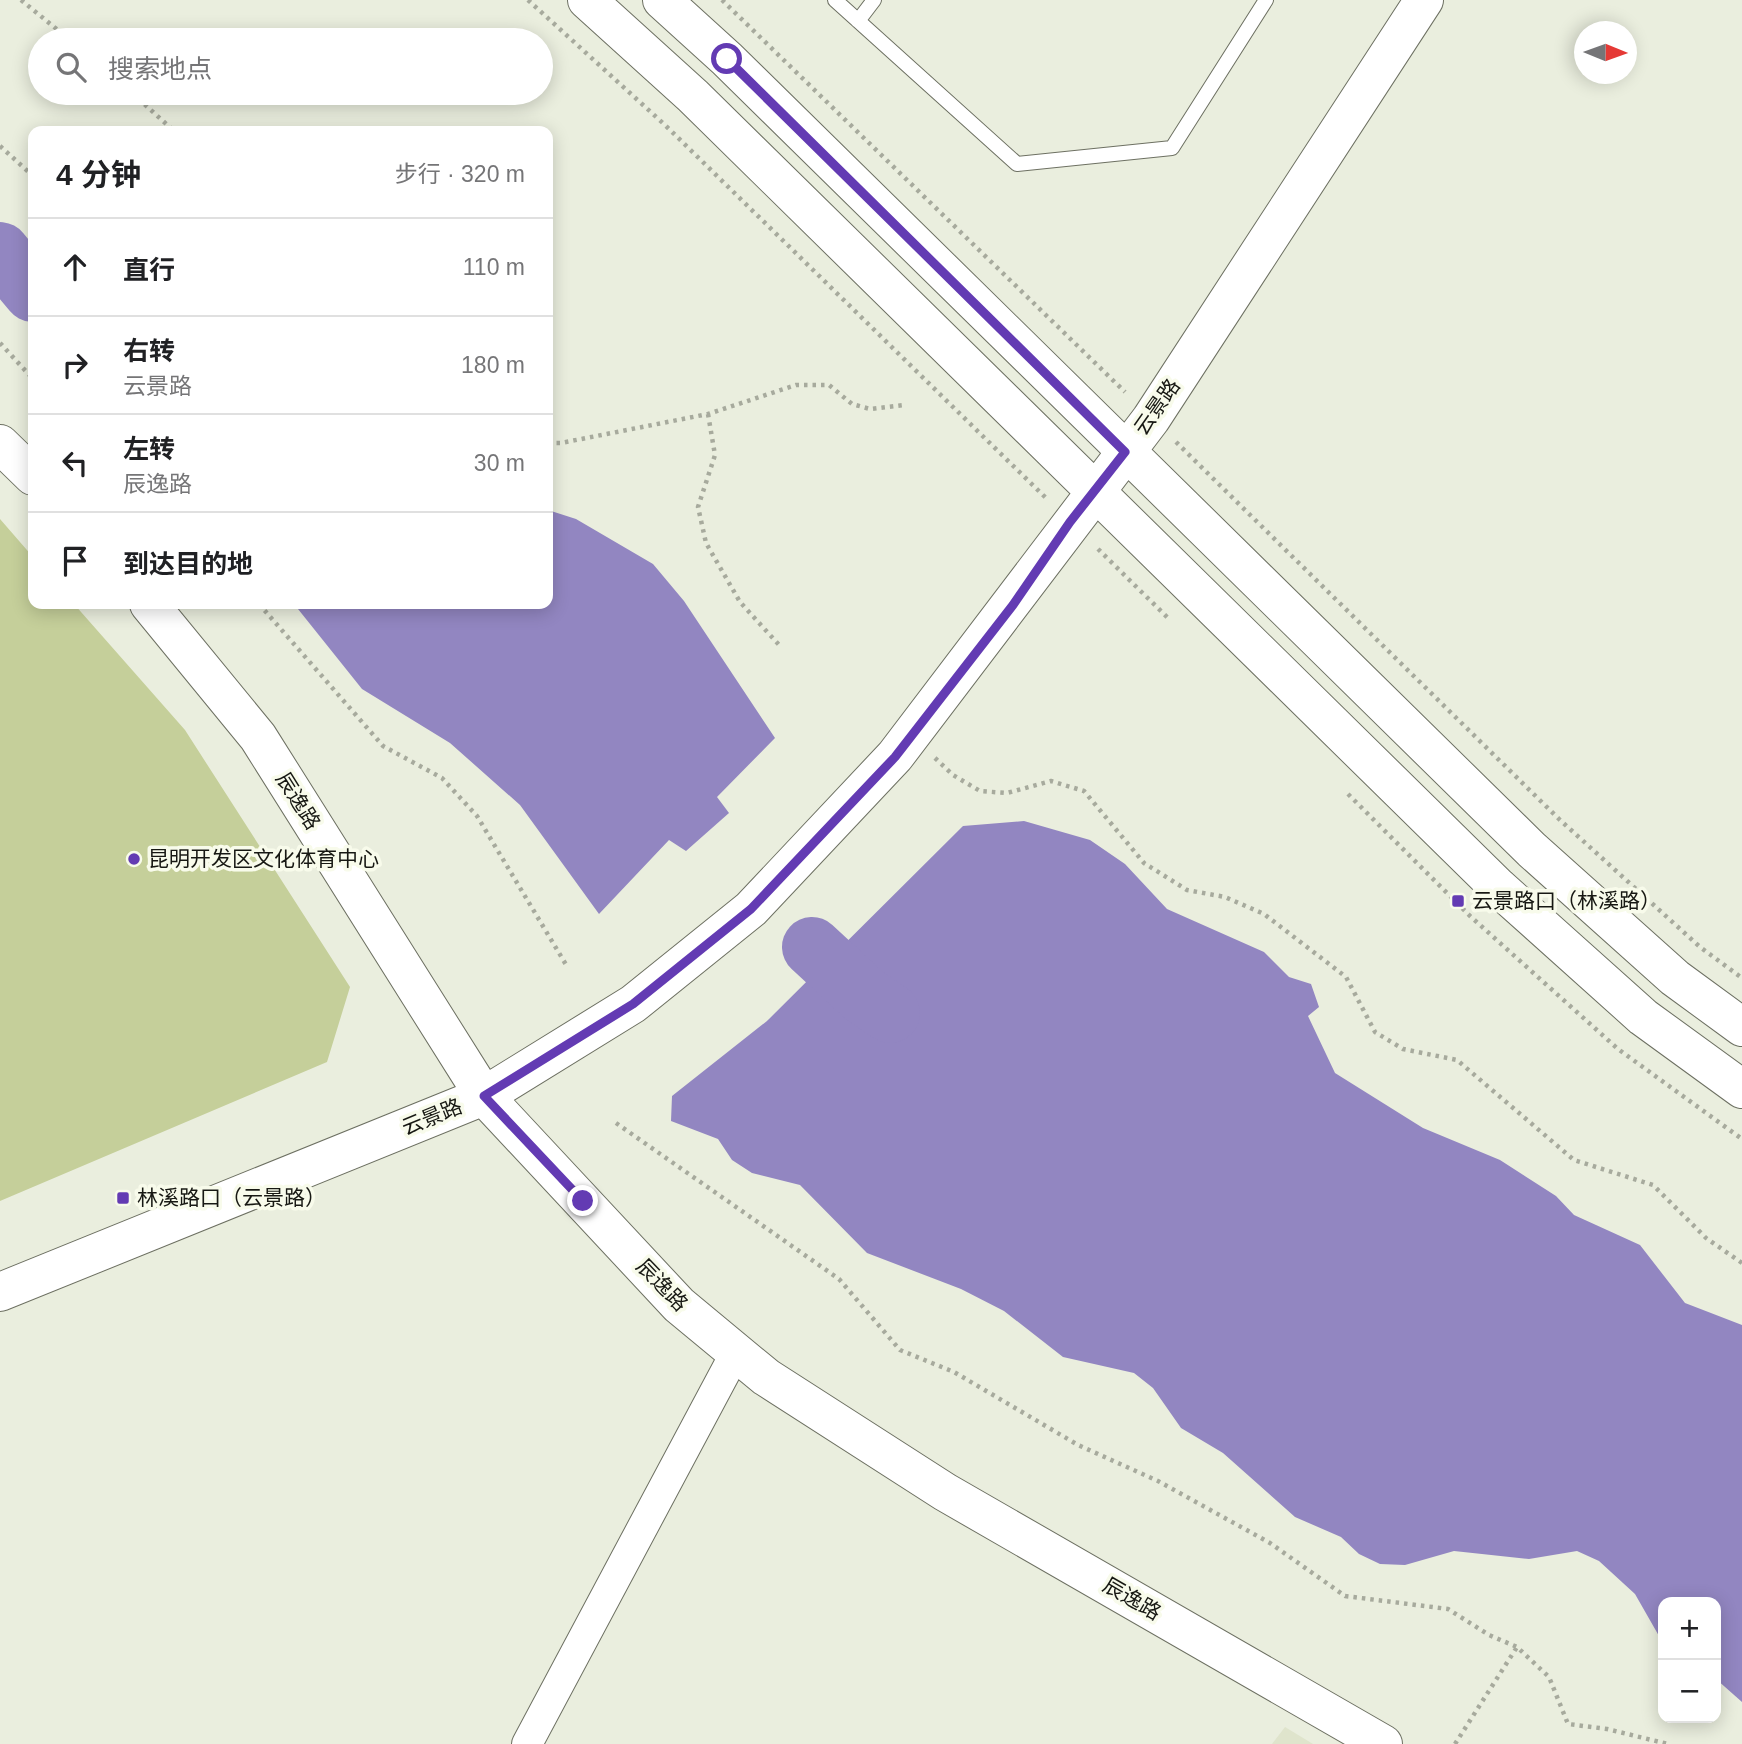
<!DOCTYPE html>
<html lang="zh">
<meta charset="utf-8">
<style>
:root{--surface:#fff;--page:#f6f6f6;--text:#202124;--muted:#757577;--line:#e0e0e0}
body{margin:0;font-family:Arial,"Noto Sans SC",sans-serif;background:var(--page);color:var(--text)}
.controls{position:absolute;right:21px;bottom:21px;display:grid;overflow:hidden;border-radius:14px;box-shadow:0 4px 18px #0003}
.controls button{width:63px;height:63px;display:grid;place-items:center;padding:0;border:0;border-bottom:2px solid var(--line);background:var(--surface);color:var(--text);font:35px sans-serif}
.compass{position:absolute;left:1574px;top:21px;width:63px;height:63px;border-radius:50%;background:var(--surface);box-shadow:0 4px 18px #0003;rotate:91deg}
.stop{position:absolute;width:21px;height:21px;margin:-16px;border:5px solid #633bb3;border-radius:50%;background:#fff}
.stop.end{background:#633bb3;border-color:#fff;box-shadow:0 2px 7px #0008}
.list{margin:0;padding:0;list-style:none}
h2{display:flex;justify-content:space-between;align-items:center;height:91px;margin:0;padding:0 28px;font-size:30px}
h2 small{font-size:23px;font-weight:400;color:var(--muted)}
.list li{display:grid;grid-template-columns:46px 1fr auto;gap:21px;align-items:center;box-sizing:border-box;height:98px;padding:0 28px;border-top:2px solid var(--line)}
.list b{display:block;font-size:26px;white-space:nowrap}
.list p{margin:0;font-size:23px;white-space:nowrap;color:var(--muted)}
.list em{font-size:23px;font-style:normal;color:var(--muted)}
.icon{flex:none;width:38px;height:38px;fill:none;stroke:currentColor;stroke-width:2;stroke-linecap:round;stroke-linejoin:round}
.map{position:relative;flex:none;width:1742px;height:1744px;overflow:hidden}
.search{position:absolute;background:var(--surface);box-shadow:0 4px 18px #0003;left:28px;top:28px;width:525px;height:77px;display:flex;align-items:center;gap:18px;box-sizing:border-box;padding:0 24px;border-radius:38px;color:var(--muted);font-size:26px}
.panel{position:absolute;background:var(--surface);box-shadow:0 4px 18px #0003;left:28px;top:126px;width:525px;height:483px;border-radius:14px}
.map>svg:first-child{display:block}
</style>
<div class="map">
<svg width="1742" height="1744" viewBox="0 0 1742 1744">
<rect width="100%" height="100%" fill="#eaeede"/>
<!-- built -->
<path fill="#dfe4cc" d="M1285 1727 1313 1744H1272Z"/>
<!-- green -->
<path fill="#c5cf9a" d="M0 519 33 557V604H74L185 730 350 987 327 1062 0 1201Z"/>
<!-- water -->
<path fill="#9286c1" d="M548 510 576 519 653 564 684 601 775 738 717 797 729 813 686 851 669 840 599 914 520 805 450 743 362 689 294 604H548Z
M1024 821 1090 840 1125 864 1167 909 1264 952 1289 977 1311 984 1319 1007 1308 1016 1335 1073 1423 1128 1500 1160 1556 1196 1574 1215 1640 1245 1685 1303 1742 1325V1702L1716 1679V1602H1663V1643L1635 1594 1599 1561 1577 1551 1529 1559 1454 1551 1405 1565 1380 1564 1359 1554 1341 1537 1295 1517 1223 1453 1181 1428 1153 1388 1134 1373 1063 1357 1004 1311 961 1289 867 1253 800 1185 752 1173 732 1160 718 1139 671 1121 672 1096 767 1021 963 826Z"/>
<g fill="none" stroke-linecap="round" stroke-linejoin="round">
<!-- river -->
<path stroke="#9286c1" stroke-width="60" d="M0 252 33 292
M812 947 865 996 890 1013"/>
<!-- lane casing -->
<g stroke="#6d7062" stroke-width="16">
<path id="lane" d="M835 0 1017 164 1172 148 1266 0
M858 21 874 0"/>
</g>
<!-- street casing -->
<g stroke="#6d7062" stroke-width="32">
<path id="street" d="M527 1744 735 1354"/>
</g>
<!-- secondary casing -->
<g stroke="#6d7062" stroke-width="40">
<path id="secondary" d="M587 0 693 96 1498 887 1643 1017 1742 1089
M662 0 727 59 1532 850 1675 978 1742 1027
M0 444 33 476
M149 604 258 737 484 1096 679 1305 766 1377 945 1492 1383 1744
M0 1292 484 1096 633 1004 751 909 895 756 1151 419 1424 0"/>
</g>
<!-- path -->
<path stroke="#a7aa9d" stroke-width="4.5" stroke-dasharray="3.5 5" stroke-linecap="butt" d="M21 0 70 40
M528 0 665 125 1047 499
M722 0 1125 392
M132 93 174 131
M0 146 33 176
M0 343 33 379
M708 414 715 455 698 507 706 543 740 602 780 646
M1176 442 1560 820 1700 947 1742 978
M548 443H561L708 414 796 385H829L852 404 870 409 904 405
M1098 549 1169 619
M259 604 383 746 442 778 477 816 568 968
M935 758 953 775 980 791 1007 793 1051 781 1084 791 1144 863 1187 890 1225 897 1264 914 1346 977 1375 1032 1403 1049 1457 1060 1574 1160 1653 1185 1706 1238 1742 1263
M1348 794 1470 916 1618 1049 1742 1139
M616 1123 839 1279 900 1350 954 1372 1078 1445 1158 1481 1270 1543 1345 1596 1448 1609 1489 1635 1517 1647 1549 1677 1568 1724 1607 1729 1668 1744
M1455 1744 1517 1647"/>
<!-- lane -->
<use href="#lane" stroke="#fff" stroke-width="14"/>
<!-- street -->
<use href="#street" stroke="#fff" stroke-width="30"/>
<!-- secondary -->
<use href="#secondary" stroke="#fff" stroke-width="38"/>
</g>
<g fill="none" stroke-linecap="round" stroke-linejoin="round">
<!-- route -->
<path stroke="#633bb3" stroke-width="9" d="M583 1201 484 1096 633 1004 751 909 895 757 1013 605 1070 522 1125 452 727 59"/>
</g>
<!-- markers -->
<g fill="#633bb3" stroke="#f8fbeb" stroke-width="2.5">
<circle cx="134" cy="859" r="7"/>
<rect x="1451" y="894" width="14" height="14" rx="3.5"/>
<rect x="116" y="1191" width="14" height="14" rx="3.5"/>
</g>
<g text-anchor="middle" stroke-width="7" stroke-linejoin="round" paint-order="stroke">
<!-- street labels -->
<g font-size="21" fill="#171813" stroke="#f8fbeb">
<text transform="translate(1157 407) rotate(-55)" y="7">云景路</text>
<text transform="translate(298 801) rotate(58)" y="7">辰逸路</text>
<text transform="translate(432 1117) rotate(-22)" y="7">云景路</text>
<text transform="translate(662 1285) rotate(46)" y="7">辰逸路</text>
<text transform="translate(1132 1599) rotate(30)" y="7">辰逸路</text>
</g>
<!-- poi labels -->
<g font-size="21" fill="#171813" stroke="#f8fbeb" text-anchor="start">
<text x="148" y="866">昆明开发区文化体育中心</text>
<text x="1472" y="908">云景路口（林溪路）</text>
<text x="137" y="1205">林溪路口（云景路）</text>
</g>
</g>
</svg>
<div class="controls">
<button>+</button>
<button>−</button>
</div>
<svg class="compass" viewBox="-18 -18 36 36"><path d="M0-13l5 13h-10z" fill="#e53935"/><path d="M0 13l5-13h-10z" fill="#757577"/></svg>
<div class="stop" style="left:727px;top:59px"></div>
<div class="stop end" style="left:583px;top:1201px"></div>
<div class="search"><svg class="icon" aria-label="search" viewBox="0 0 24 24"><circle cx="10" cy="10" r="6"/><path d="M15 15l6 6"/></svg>搜索地点</div>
<section class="panel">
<h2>4 分钟<small>步行 · 320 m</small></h2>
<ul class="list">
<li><svg class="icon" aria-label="ahead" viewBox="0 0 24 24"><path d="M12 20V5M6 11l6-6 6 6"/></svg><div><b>直行</b></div><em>110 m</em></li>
<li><svg class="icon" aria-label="right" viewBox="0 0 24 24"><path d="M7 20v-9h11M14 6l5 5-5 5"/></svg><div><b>右转</b><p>云景路</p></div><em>180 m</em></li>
<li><svg class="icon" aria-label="left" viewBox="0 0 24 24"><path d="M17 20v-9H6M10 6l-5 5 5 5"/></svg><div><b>左转</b><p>辰逸路</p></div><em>30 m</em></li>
<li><svg class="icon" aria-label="arrive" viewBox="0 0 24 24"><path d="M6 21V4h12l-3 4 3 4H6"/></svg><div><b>到达目的地</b></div></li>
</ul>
</section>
</div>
